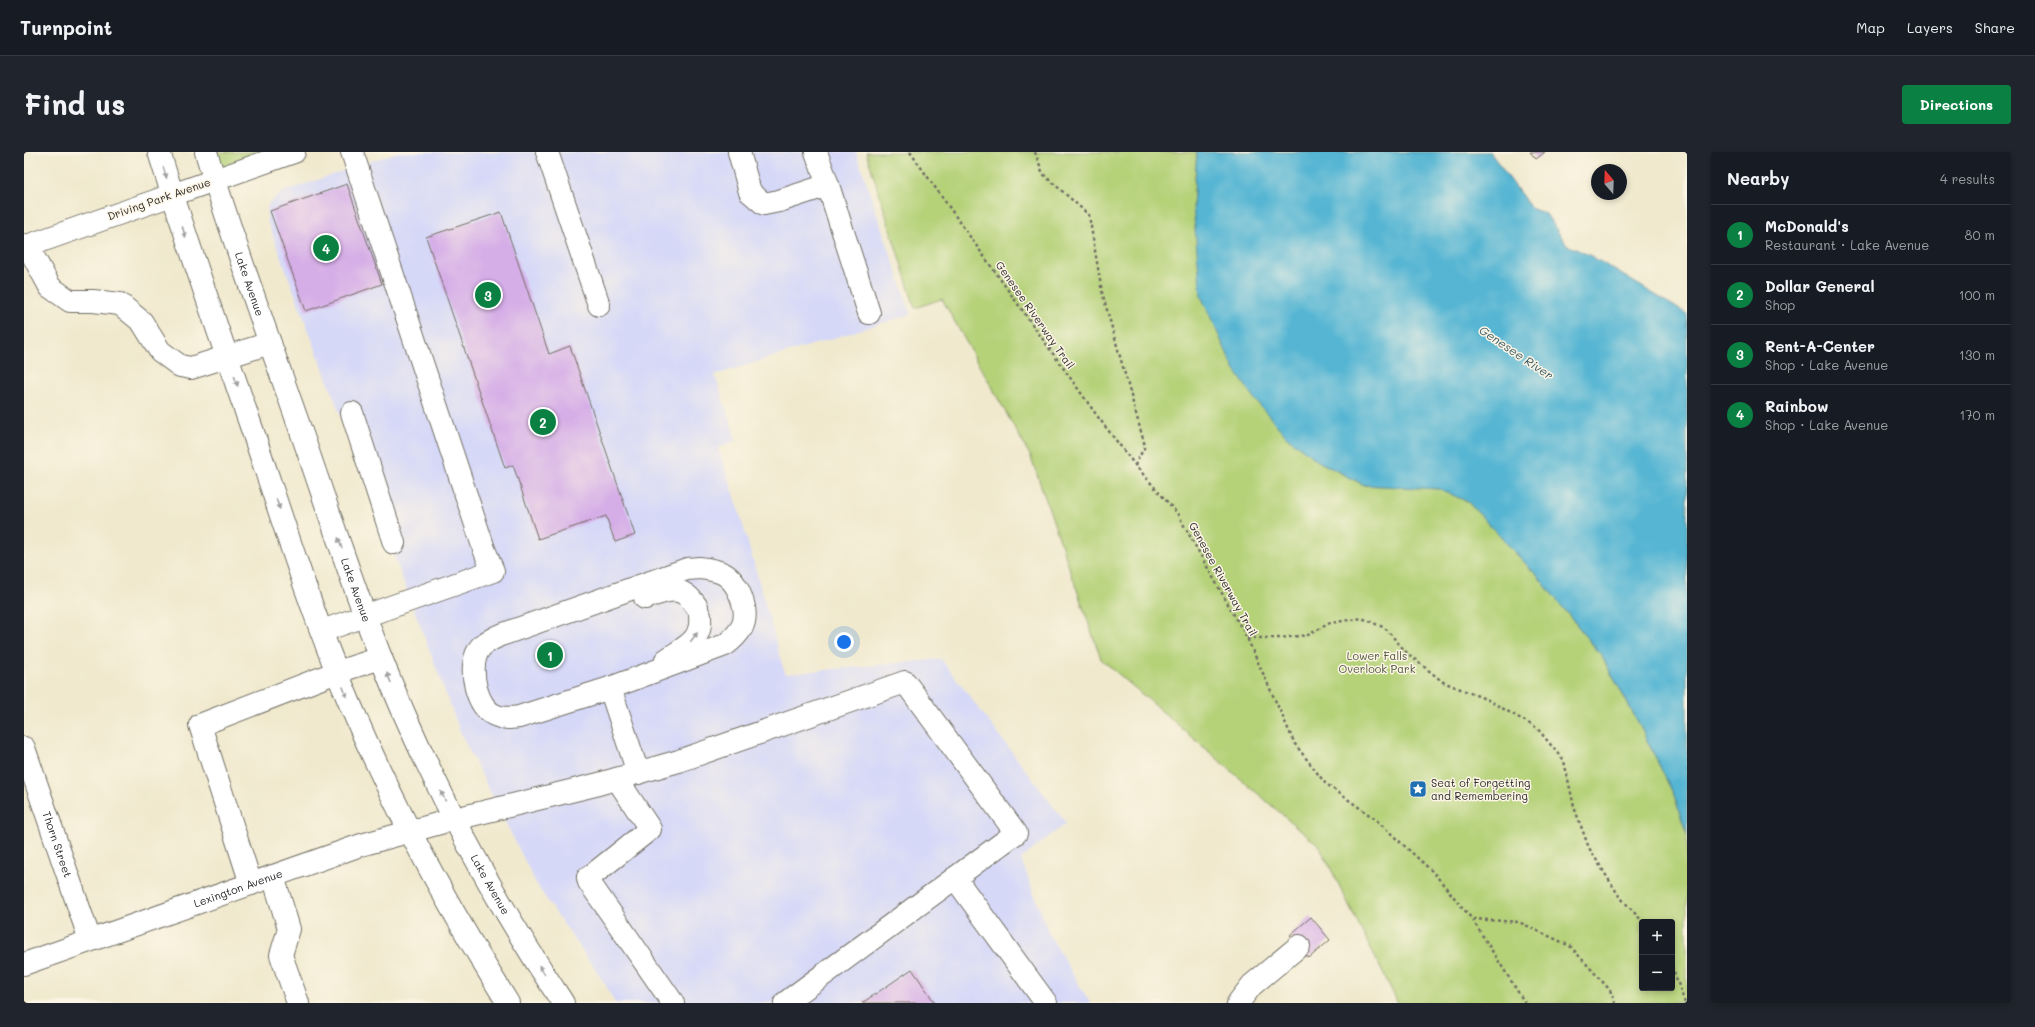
<!DOCTYPE html>
<meta charset="utf-8">
<style>
:root{--surface:#171b24;--page:#20242c;--text:#f1f3f6;--muted:#9ea1a6;--line:#363941;--accent:#0b8043}
body{margin:0;font-family:Mali,sans-serif;background:var(--page);color:var(--text)}
.controls{position:absolute;right:12px;bottom:12px;display:grid;overflow:hidden;border-radius:4px;box-shadow:0 2px 6px #0003}
.controls button{width:36px;height:36px;display:grid;place-items:center;padding:0;border:0;border-bottom:1px solid var(--line);background:var(--surface);color:var(--text);font:20px sans-serif}
.compass{position:absolute;left:1567px;top:12px;width:36px;height:36px;border-radius:50%;background:var(--surface);box-shadow:0 2px 6px #0003;rotate:341deg}
.you{position:absolute;left:820px;top:490px;width:14px;height:14px;margin:-10px;border:3px solid #fff;border-radius:50%;background:#1a73e8;box-shadow:0 0 0 6px #1a73e833}
.badge{display:grid;place-items:center;width:26px;height:26px;border-radius:50%;background:var(--accent);color:#fff;font-size:13px;font-weight:700}
.pin{position:absolute;translate:-50% -50%;border:2px solid #fff;box-shadow:0 1px 4px #0006}
.list{margin:0;padding:0;list-style:none}
h2{display:flex;justify-content:space-between;align-items:center;height:52px;margin:0;padding:0 16px;font-size:17px}
h2 small{font-size:13px;font-weight:400;color:var(--muted)}
.list li{display:grid;grid-template-columns:26px 1fr auto;gap:12px;align-items:center;box-sizing:border-box;height:60px;padding:0 16px;border-top:1px solid var(--line)}
.list b{display:block;font-size:15px;white-space:nowrap}
.list p{margin:0;font-size:13px;white-space:nowrap;color:var(--muted)}
.list em{font-size:13px;font-style:normal;color:var(--muted)}
.map{position:relative;flex:none;width:1663px;height:851px;overflow:hidden;border-radius:4px}
header{display:flex;align-items:center;gap:24px;box-sizing:border-box;height:56px;padding:0 20px;background:var(--surface);border-bottom:1px solid var(--line)}
header strong{font-size:19px}
nav{display:flex;gap:22px;margin-inline-start:auto;font-size:14px}
.intro{display:flex;align-items:center;justify-content:space-between;box-sizing:border-box;height:96px;padding:0 24px}
h1{margin:0;font-size:28px}
.button{padding:10px 18px;border-radius:4px;background:var(--accent);color:#fff;font-size:14px;font-weight:700}
main{display:flex;gap:24px;padding:0 24px}
aside{flex:1;background:var(--surface);border-radius:4px;box-shadow:0 2px 6px #0003}
.map>svg:first-child{display:block}
</style>
<header>
<strong>Turnpoint</strong>
<nav><a>Map</a><a>Layers</a><a>Share</a></nav>
</header>
<div class="intro"><h1>Find us</h1><a class="button">Directions</a></div>
<main>
<div class="map">
<svg width="1663" height="851" viewBox="0 0 1663 851">
<rect width="100%" height="100%" fill="#fcf5e5"/>
<filter id="ink" filterUnits="userSpaceOnUse"><feTurbulence type="fractalNoise" baseFrequency=".025" numOctaves="2"/><feDisplacementMap in="SourceGraphic" scale="8" xChannelSelector="R" yChannelSelector="G"/><feConvolveMatrix kernelMatrix="1 2 1 2 8 2 1 2 1" color-interpolation-filters="sRGB"/></filter>
<filter id="wash" filterUnits="userSpaceOnUse"><feTurbulence type="fractalNoise" baseFrequency=".012" numOctaves="4" result="noise"/><feDisplacementMap in="SourceGraphic" scale="16" xChannelSelector="R" yChannelSelector="G"/><feGaussianBlur stdDeviation="0.9" result="paint"/><feColorMatrix in="noise" values="0 0 0 0 0 0 0 0 0 0 0 0 0 0 0 0 0 1.4 0 .05"/><feComposite in="paint" operator="in"/></filter>
<g filter="url(#wash)">
<rect width="100%" height="100%" fill="#f0e9ce"/>
<!-- built -->
<path fill="#d6d8f8" d="M374 0H832L887 162 691 223 712 288 694 296 711 345 761 522 917 507 1042 671 997 707 1025 782 1066 851H591L581 832 514 735 437 582 243 68 244 52 259 40Z"/>
<!-- green -->
<path fill="#b5d279" stroke="#707e52" fill-rule="evenodd" d="M182 0H270L190 28Z
M842 0H1173L1169 54 1263 285 1294 309 1340 333 1416 337 1444 350 1516 427 1577 503 1614 570 1650 643 1663 683V851H1374L1296 695 1077 507 1007 305 918 147 891 156ZM1618 770H1648V836H1618Z"/>
<!-- water -->
<path fill="#54b5d3" stroke="#40707f" d="M1173 0H1466L1507 56 1522 62 1543 93 1567 104 1663 162V683L1650 643 1614 570 1577 503 1516 427 1444 350 1416 337 1340 333 1294 309 1263 285 1232 249 1210 217 1177 144 1169 54Z"/>
<g id="blocks">
<!-- building -->
<path fill="#d5ade7" d="M1506 0H1521L1512 7Z
M323 32 358 132 282 159 246 59Z
M477 60 525 202 546 194 611 383 591 390 582 364 514 387 489 313 481 316 402 85Z
M1287 765 1306 788 1285 806 1266 783Z
M888 817 911 851H838Z"/>
</g>
</g>
<g filter="url(#ink)">
<use href="#blocks" fill-opacity="0" stroke="#706e64" stroke-width="1"/>
<g fill="none" stroke-linecap="round" stroke-linejoin="round">
<!-- minor casing -->
<g stroke="#706e64" stroke-width="24">
<g id="minor">
<path d="M523 0 575 153"/>
<path d="M715 0 726 40 740 52 755 49 804 33 792 0"/>
<path d="M804 33 845 161"/>
<path d="M3 93 26 135 46 149H69L96 152 118 170 136 199 156 214 167 216 246 191"/>
<path d="M0 95 148 43"/>
<path d="M328 261 370 391"/>
<path d="M676 416C684 417 693 418 700 422 714 430 726 459 718 475 714 482 708 488 701 493L586 536 495 565C487 566 480 567 473 564 452 558 444 516 454 499 458 491 467 488 474 484L663 417Z"/>
<path d="M621 446C645 438 657 431 673 455"/>
<path d="M298 479 469 419 460 397 328 0"/>
<path d="M642 508C660 495 679 489 676 464"/>
<path d="M586 536 614 621"/>
<path id="s1" d="M0 596 66 788"/>
<path d="M593 627 626 677 567 724 564 726 565 730 649 851"/>
<path d="M431 667 571 633 655 609 881 530 992 681 761 851"/>
<path d="M249 724 265 777 257 803 274 851"/>
<path d="M931 726 1022 851"/>
<path d="M227 732 176 573 313 520 357 506"/>
<path d="M1214 851 1228 833 1275 794"/>
</g>
</g>
<!-- major casing -->
<g stroke="#706e64" stroke-width="24">
<g id="major">
<path d="M135 0C164 93 196 185 228 277 259 369 288 462 326 552 370 656 424 755 484 851"/>
<path id="s2" d="M182 0C211 95 245 188 278 282 304 357 328 432 357 506 405 627 467 743 539 851"/>
<path d="M148 43 270 0"/>
<path id="s3" d="M0 812 337 693 431 667"/>
</g>
</g>
<!-- path -->
<path stroke="#706e64" stroke-width="2.5" stroke-dasharray="3 3" stroke-linecap="butt" d="M886 0 1074 265 1111 313 1153 361 1223 486 1271 592 1301 631 1351 667 1409 720 1448 767 1501 851
M1011 0 1019 22 1065 63 1078 140 1121 294 1111 313
M1223 486H1256L1284 483 1306 471 1338 466 1361 476 1383 501 1419 530 1464 548 1513 576 1540 609 1550 655 1565 696 1595 744 1619 770
M1449 767 1495 770 1546 794 1586 838 1591 851
M1648 814 1661 851"/>
<!-- minor -->
<use href="#minor" stroke="#fff" stroke-width="22"/>
<!-- major -->
<use href="#major" stroke="#fff" stroke-width="22"/>
</g>
<!-- one-way arrows -->
<defs><path id="oneway-solid" d="M-6-.8H1V-3.2L6.5 0L1 3.2V.8H-6Z"/></defs>
<g fill="#a0a0a0">
<use href="#oneway-solid" transform="translate(141 21) rotate(73)"/>
<use href="#oneway-solid" transform="translate(160 80) rotate(72)"/>
<use href="#oneway-solid" transform="translate(212 229) rotate(71)"/>
<use href="#oneway-solid" transform="translate(254 352) rotate(71)"/>
<use href="#oneway-solid" transform="translate(316 391) rotate(-109)"/>
<use href="#oneway-solid" transform="translate(670 485) rotate(-52)"/>
<use href="#oneway-solid" transform="translate(365 526) rotate(-113)"/>
<use href="#oneway-solid" transform="translate(321 540) rotate(68)"/>
<use href="#oneway-solid" transform="translate(419 644) rotate(-116)"/>
<use href="#oneway-solid" transform="translate(518 818) rotate(-123)"/>
</g>
</g>
<!-- icons -->
<defs>
<g id="sight-square" transform="scale(0.9)"><rect x="-9" y="-9" width="18" height="18" rx="4" fill="#1f6fb2" stroke="#fcf5e5"/><path d="M0-6L1.8-2.2L6-1.7L2.9 1.2L3.7 5.4L0 3.3L-3.7 5.4L-2.9 1.2L-6-1.7L-1.8-2.2Z" fill="#fff"/></g>
</defs>
<g fill-rule="evenodd">
<use href="#sight-square" x="1394" y="637"/>
</g>
<g text-anchor="middle" stroke-width="3" stroke-linejoin="round" paint-order="stroke">
<!-- street labels -->
<g font-size="11" fill="#2b2b2b" stroke="#fcf5e5">
<text transform="translate(135 47) rotate(-19)" y="4">Driving Park Avenue</text>
<text dy="4" stroke="none"><textPath href="#s2" startOffset="139">Lake Avenue</textPath></text>
<text transform="translate(1011 163) rotate(55)" y="4">Genesee Riverway Trail</text>
<text transform="translate(1199 427) rotate(61)" y="4">Genesee Riverway Trail</text>
<text dy="4" stroke="none"><textPath href="#s2" startOffset="463">Lake Avenue</textPath></text>
<text dy="4" stroke="none"><textPath href="#s1" startOffset="102">Thorn Street</textPath></text>
<text dy="4" stroke="none"><textPath href="#s2" startOffset="787">Lake Avenue</textPath></text>
<text dy="4" stroke="none"><textPath href="#s3" startOffset="227">Lexington Avenue</textPath></text>
</g>
<!-- park labels -->
<g font-size="11" fill="#4e553e" stroke="#fcf5e5">
<text x="1353" y="508">Lower Falls<tspan x="1353" dy="13">Overlook Park</tspan></text>
</g>
<!-- poi labels -->
<g font-size="11" fill="#2b2b2b" stroke="#fcf5e5" text-anchor="start">
<text x="1407" y="635">Seat of Forgetting<tspan x="1407" dy="13">and Remembering</tspan></text>
</g>
<!-- water labels -->
<g font-size="12" font-style="italic" fill="#395b66" stroke="#fcf5e5">
<text transform="translate(1492 201) rotate(34)" y="4">Genesee River</text>
</g>
</g>
</svg>
<div class="controls">
<button>+</button>
<button>−</button>
</div>
<svg class="compass" viewBox="-18 -18 36 36"><path d="M0-13l5 13h-10z" fill="#e53935"/><path d="M0 13l5-13h-10z" fill="#9ea1a6"/></svg>
<div class="you"></div>
<div class="pin badge" style="left:526px;top:503px">1</div>
<div class="pin badge" style="left:519px;top:270px">2</div>
<div class="pin badge" style="left:464px;top:143px">3</div>
<div class="pin badge" style="left:302px;top:96px">4</div>
</div>
<aside>
<h2>Nearby<small>4 results</small></h2>
<ul class="list">
<li><span class="badge">1</span><div><b>McDonald's</b><p>Restaurant · Lake Avenue</p></div><em>80 m</em></li>
<li><span class="badge">2</span><div><b>Dollar General</b><p>Shop</p></div><em>100 m</em></li>
<li><span class="badge">3</span><div><b>Rent-A-Center</b><p>Shop · Lake Avenue</p></div><em>130 m</em></li>
<li><span class="badge">4</span><div><b>Rainbow</b><p>Shop · Lake Avenue</p></div><em>170 m</em></li>
</ul>
</aside>
</main>
